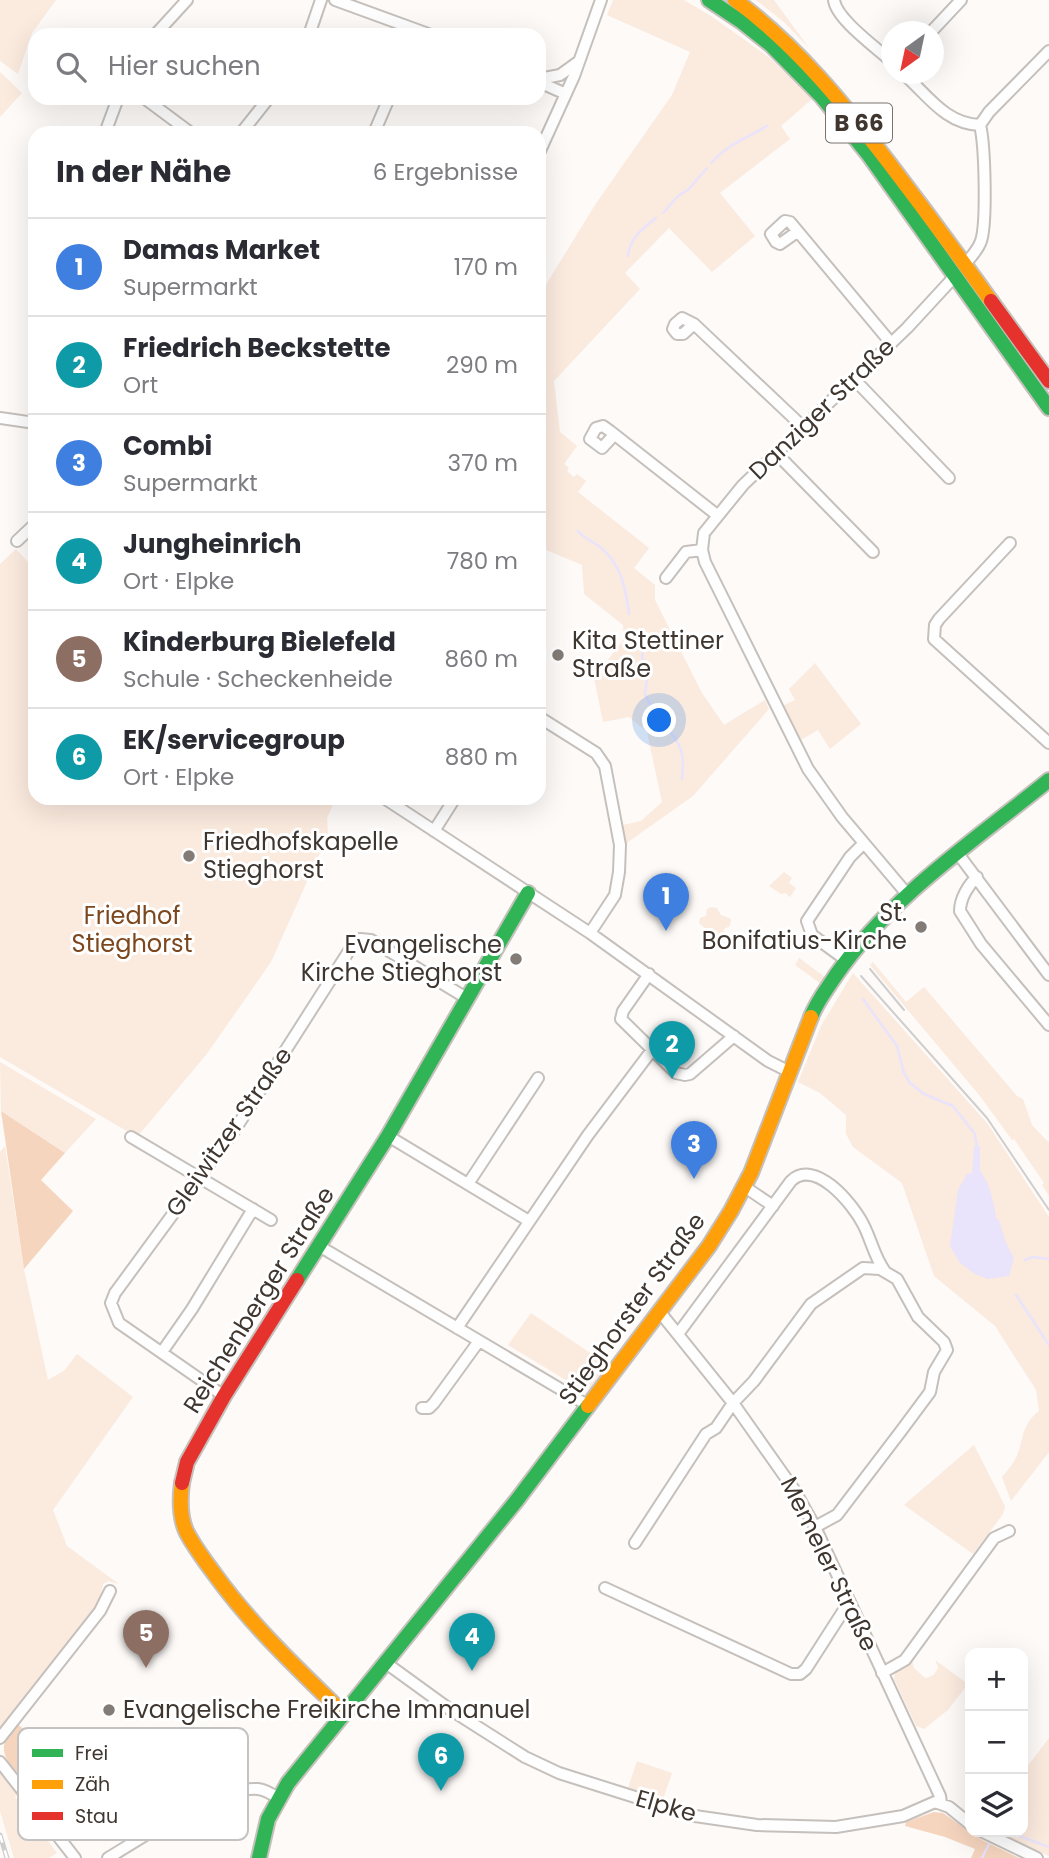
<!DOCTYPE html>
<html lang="de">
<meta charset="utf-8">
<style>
:root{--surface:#fff;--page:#f7f7f7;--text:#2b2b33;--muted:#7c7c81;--line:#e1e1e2;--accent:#827b76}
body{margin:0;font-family:Poppins,sans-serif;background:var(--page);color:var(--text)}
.controls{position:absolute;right:21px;bottom:21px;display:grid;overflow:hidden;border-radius:14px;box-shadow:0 7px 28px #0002}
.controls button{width:63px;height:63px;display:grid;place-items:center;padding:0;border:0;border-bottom:2px solid var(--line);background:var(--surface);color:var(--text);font:35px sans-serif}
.compass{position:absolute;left:881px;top:21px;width:63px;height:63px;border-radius:50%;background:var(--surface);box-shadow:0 7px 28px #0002;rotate:213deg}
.you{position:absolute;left:660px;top:721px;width:24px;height:24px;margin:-18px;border:5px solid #fff;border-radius:50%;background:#1a73e8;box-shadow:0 0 0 10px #1a73e833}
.badge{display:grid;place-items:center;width:46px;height:46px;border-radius:50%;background:var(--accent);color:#fff;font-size:23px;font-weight:700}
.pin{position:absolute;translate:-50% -58px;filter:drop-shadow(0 2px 4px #0008)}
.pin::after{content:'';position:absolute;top:37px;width:24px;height:21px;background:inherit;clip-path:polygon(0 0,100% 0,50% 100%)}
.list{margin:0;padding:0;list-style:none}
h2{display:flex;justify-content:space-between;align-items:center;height:91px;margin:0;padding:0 28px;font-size:30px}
h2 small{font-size:23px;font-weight:400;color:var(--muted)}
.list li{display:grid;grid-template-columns:46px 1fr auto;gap:21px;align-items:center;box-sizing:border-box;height:98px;padding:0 28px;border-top:2px solid var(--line)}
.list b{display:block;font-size:26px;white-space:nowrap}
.list p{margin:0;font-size:23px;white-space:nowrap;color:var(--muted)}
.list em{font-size:23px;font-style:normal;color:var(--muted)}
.icon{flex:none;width:38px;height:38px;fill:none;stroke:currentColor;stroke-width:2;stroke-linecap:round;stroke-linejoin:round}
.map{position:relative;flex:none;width:1049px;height:1858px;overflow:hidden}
.search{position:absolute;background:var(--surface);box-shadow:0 7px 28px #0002;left:28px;top:28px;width:518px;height:77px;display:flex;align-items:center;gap:18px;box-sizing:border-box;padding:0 24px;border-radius:21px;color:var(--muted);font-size:26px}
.panel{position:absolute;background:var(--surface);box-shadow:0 7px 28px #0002;left:28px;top:126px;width:518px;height:679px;border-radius:21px}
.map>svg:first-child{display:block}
</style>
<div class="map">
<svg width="1049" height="1858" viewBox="0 0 1049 1858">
<rect width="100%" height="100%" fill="#fdfaf8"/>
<!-- green -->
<path fill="#fbeade" d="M0 0H56L32 33 18 74 0 61Z
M613 0H684L711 16 770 58 812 99 781 126 790 139 720 193 755 236 712 272 669 228 625 273 640 289 554 381 560 432 577 446 564 464 569 468 567 471 574 477 577 474 586 481 578 492 649 548 634 568 655 585V600L702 693 724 725 765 700 769 709 693 796 628 842 626 847 623 825 641 821 662 802 647 732 629 717 603 722 594 678 624 639 623 625 584 594 582 565 539 547V296L595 205 672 95 690 52 607 15Z
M756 0H774L809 48 784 22Z
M0 72 22 93 0 117Z
M16 549 35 570V798H336L327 818 328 835 271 962 206 1055 137 1137 0 1057V564Z
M815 663 861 724 830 749 818 730 799 741 782 706 795 700 789 689Z
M784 872 792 878 789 883 796 888 790 897 785 893 781 894 769 886Z
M711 907 717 908 721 915 731 919 730 926 724 929 722 937 714 936 699 923 700 918 706 916 707 909Z
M799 958 825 977 821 984 795 965Z
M873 962 906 1002 924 987 1017 1096 1023 1099 1032 1125 1049 1143V1196L1042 1185 1044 1183 1014 1139 1012 1140 980 1096 870 965Z
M853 973 987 1123 1049 1217V1452L1011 1501 1002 1477C1007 1471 1012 1465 1016 1458 1025 1438 1020 1426 1039 1411L1036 1390 995 1326 934 1276 902 1183 853 1147 846 1134V1115L820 1093 798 1082 821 1026Z
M0 1062 96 1119 65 1153 1 1111Z
M5 1146 24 1269 48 1380 65 1370 77 1354 133 1397 53 1510 67 1546 119 1584 108 1581 103 1584 98 1607 0 1731V1152Z
M531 1313 608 1365 592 1388 582 1390 508 1345Z
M974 1445 1005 1506 1003 1514 973 1554 904 1505Z
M912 1660 914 1668 925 1678C932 1677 936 1674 938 1667L935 1660 968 1684 948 1710 924 1729 916 1726 894 1679 895 1673Z
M1049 1738V1856L996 1832H1023V1772Z
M637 1761 672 1773 663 1799 628 1788Z
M0 1766 21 1793 15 1797 57 1853 49 1858H14L0 1811Z"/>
<!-- forest -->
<path fill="#f6d5bf" d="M1 1111 65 1153 41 1180 73 1211 24 1269Z
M16 1723 40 1742 15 1774C0 1748 0 1748 16 1723Z
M934 1812 943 1813 982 1840 1019 1858H971L975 1849 945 1837 905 1826 906 1822Z"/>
<!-- water -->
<path fill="#e9e3fc" d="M974 1146H980V1171C990 1183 994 1203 996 1218L999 1220 1006 1243 1014 1258 1009 1276 988 1279 975 1274 960 1263 950 1246 958 1190 967 1174 972 1173Z"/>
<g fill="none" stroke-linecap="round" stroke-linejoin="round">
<!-- stream -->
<path stroke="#e9e3fc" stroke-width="2.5" d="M711 163C729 143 746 139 767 126
M663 213 679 195 688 190 707 168
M628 256C629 239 643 228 656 218
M578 531C584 538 591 541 599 546 621 563 626 589 629 614
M637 631 644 645 642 657 648 673 645 694 657 717
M671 733C684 749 684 759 682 779
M863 999 897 1046 904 1073 910 1083 924 1094 953 1106 975 1134 977 1148
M1025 1260 1033 1257 1049 1259
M1016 1295 1049 1345
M1009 1832 1049 1847
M982 1858 989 1844"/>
<!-- street casing -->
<g stroke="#c5c0bc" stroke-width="14">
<path id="street" d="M335 0 431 35
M834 0C836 19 877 48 892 62
M931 32 961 0
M155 35 187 0
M309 35 321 0
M904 74C928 96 946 124 980 125
M539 79 560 75 578 62
M539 82 566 94
M144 98 191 133
M105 133 118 98
M241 133 269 98
M374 133 389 98
M539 153 574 76 601 0
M797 232 780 244 776 242 771 234 785 221 790 222 891 343
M965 264C971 257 978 250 981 241 987 223 985 145 980 125L989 112 1049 51
M694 324 683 334H677L673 329 675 324 682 318 694 324 802 426
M853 378 949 478
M0 418 35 423
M614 435 602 448 590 439 596 428 603 426 610 431 717 515
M776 453 873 552
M17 541 35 524
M1010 543 939 619 935 625 934 639 1049 743
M666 578 686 552 702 550
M539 717 596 753 605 766 620 845 619 872 615 895 590 933
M384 798 590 933 768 1061 790 1072
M434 831 455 798
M959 855 1049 975
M977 877C968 885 960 899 960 911L981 944 1049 1025
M907 894 842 817 808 769 705 562 702 550 704 533 743 485 907 328 955 276
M846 960 812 935 807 921 850 857 864 843
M649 974 623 1011 621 1019 676 1073 685 1075 690 1074 734 1036
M388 1136 529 1221
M131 1137 271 1220
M468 1184 538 1078
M745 1187 773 1206
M319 1246 589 1406
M659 1311 733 1403 795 1491 815 1527 940 1796 941 1803
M457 1328 588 1135 652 1050
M678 1334 791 1181C815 1158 852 1203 863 1224 871 1239 874 1256 884 1270
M162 1352 192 1309 253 1209
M224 1396 119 1323 111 1303 115 1293 236 1128 354 943 360 939 371 940 468 999
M422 1408H429L434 1403 479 1341
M635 1543 706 1434 716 1428 733 1403 754 1381 811 1304 863 1268 880 1269 897 1279 918 1317 944 1342 947 1350 934 1372 930 1392 901 1431 837 1515 815 1527
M605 1588 791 1674H800L806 1669 849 1602
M386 1663 448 1708 525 1757 559 1773 695 1816 757 1825 836 1827 903 1816 935 1802 949 1807 970 1824
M882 1673 905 1660 994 1538 1009 1531
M0 1738 100 1611 110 1591
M0 1762 75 1858
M983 1832 1037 1858
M108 1858C144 1837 217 1786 258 1789 266 1790 272 1794 278 1798"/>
</g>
<!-- fast casing -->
<g stroke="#c5c0bc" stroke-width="18">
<path id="fast" d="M709 0 742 22 771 45 822 97 868 154 1049 408
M811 1017C817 1001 827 989 836 975 890 897 975 840 1049 780
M297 1280 388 1136 528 893
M259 1858 268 1819 288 1783 517 1500 588 1406"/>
</g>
<!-- slow casing -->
<g stroke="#c5c0bc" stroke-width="18">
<path id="slow" d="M735 0C797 46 843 103 889 163 924 209 958 255 991 301
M588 1406 709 1246 731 1211 751 1173 811 1017
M182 1483C180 1498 180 1517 186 1531 194 1547 205 1561 216 1576 253 1627 299 1670 344 1714"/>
</g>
<!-- jam casing -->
<g stroke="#c5c0bc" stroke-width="18">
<path id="jam" d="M991 301 1049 381
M182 1483 187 1462 224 1396 297 1280"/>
</g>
<!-- street -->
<use href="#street" stroke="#fffefe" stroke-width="10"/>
<!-- fast -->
<use href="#fast" stroke="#30b455" stroke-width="14"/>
<!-- slow -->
<use href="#slow" stroke="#ff9f0a" stroke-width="14"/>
<!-- jam -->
<use href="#jam" stroke="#e5322d" stroke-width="14"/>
<!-- tram -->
<path stroke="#cfcece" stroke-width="2" d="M870 969 904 1010
M861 976 987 1118 1049 1210"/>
<!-- rail casing -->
<g stroke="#cfcece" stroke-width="5">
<path id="rail" d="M0 1835 7 1858"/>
</g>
<!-- rail -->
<use href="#rail" stroke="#fff" stroke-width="2.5" stroke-dasharray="8" stroke-linecap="butt"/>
</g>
<!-- markers -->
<g fill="#827b76" stroke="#fff" stroke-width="2.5">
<circle cx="558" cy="655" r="7"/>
<circle cx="189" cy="856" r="7"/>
<circle cx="921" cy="927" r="7"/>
<circle cx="516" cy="959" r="7"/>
<circle cx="109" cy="1710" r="7"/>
</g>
<g text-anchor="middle" stroke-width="6" stroke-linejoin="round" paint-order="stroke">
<!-- shield labels -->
<rect fill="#fff" stroke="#79726e" stroke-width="2" x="826" y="103.5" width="66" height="39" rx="5"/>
<g font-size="23" font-weight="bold" fill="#3f3630">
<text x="859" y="131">B 66</text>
</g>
<!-- street labels -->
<g font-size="24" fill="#3f3630" stroke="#fff">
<text transform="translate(822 409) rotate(-44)" y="8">Danziger Straße</text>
<text transform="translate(229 1132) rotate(-55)" y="8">Gleiwitzer Straße</text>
<text transform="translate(259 1300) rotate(-58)" y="8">Reichenberger Straße</text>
<text transform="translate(632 1309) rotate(-54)" y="8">Stieghorster Straße</text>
<text transform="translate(829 1564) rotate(64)" y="8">Memeler Straße</text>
<text transform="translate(666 1806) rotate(16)" y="8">Elpke</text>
</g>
<!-- poi labels -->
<g font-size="24" fill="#3f3630" stroke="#fff" text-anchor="start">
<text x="572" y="649">Kita Stettiner<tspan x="572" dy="28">Straße</tspan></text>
<text x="203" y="850">Friedhofskapelle<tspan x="203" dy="28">Stieghorst</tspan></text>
<text x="907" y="921" text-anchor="end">St.<tspan x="907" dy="28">Bonifatius-Kirche</tspan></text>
<text x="502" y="953" text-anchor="end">Evangelische<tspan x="502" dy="28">Kirche Stieghorst</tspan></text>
<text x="123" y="1718">Evangelische Freikirche Immanuel</text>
</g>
<!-- park labels -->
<g font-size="24" fill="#7d471d" stroke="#fff">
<text x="132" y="924">Friedhof<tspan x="132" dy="28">Stieghorst</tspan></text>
</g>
</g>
<!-- legend -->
<rect x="18" y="1728" width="230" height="112" rx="10" fill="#fff" stroke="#c5c3c1" stroke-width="2"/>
<rect x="32" y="1749" width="31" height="8" fill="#30b455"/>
<rect x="32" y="1780" width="31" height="9" fill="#ff9f0a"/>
<rect x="32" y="1812" width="31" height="8" fill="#e5322d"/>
<g font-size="19" fill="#3f3630">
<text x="75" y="1760">Frei</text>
<text x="75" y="1791">Zäh</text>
<text x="75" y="1823">Stau</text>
</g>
</svg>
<div class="controls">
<button>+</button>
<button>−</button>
<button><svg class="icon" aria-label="layers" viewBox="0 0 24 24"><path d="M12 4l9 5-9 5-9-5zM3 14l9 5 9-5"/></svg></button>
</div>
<svg class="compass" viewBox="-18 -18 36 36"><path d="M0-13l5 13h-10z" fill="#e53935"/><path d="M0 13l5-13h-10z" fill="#7c7c81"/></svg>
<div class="you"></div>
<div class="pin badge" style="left:666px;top:931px;background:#3f7fe0">1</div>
<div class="pin badge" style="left:672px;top:1079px;background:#0f9aa8">2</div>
<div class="pin badge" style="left:694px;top:1179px;background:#3f7fe0">3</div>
<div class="pin badge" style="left:472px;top:1671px;background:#0f9aa8">4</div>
<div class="pin badge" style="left:146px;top:1668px;background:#8d6e63">5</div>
<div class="pin badge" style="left:441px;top:1791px;background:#0f9aa8">6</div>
<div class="search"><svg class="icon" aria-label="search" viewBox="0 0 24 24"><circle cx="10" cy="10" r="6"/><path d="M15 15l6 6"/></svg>Hier suchen</div>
<section class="panel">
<h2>In der Nähe<small>6 Ergebnisse</small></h2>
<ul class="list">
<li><span class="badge" style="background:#3f7fe0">1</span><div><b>Damas Market</b><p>Supermarkt</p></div><em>170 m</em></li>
<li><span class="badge" style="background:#0f9aa8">2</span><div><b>Friedrich Beckstette</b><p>Ort</p></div><em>290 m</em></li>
<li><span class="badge" style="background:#3f7fe0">3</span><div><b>Combi</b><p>Supermarkt</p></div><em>370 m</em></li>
<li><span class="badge" style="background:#0f9aa8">4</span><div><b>Jungheinrich</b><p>Ort · Elpke</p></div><em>780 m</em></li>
<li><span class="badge" style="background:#8d6e63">5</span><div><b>Kinderburg Bielefeld</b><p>Schule · Scheckenheide</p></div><em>860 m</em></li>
<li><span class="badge" style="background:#0f9aa8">6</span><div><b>EK/servicegroup</b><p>Ort · Elpke</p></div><em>880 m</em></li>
</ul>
</section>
</div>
